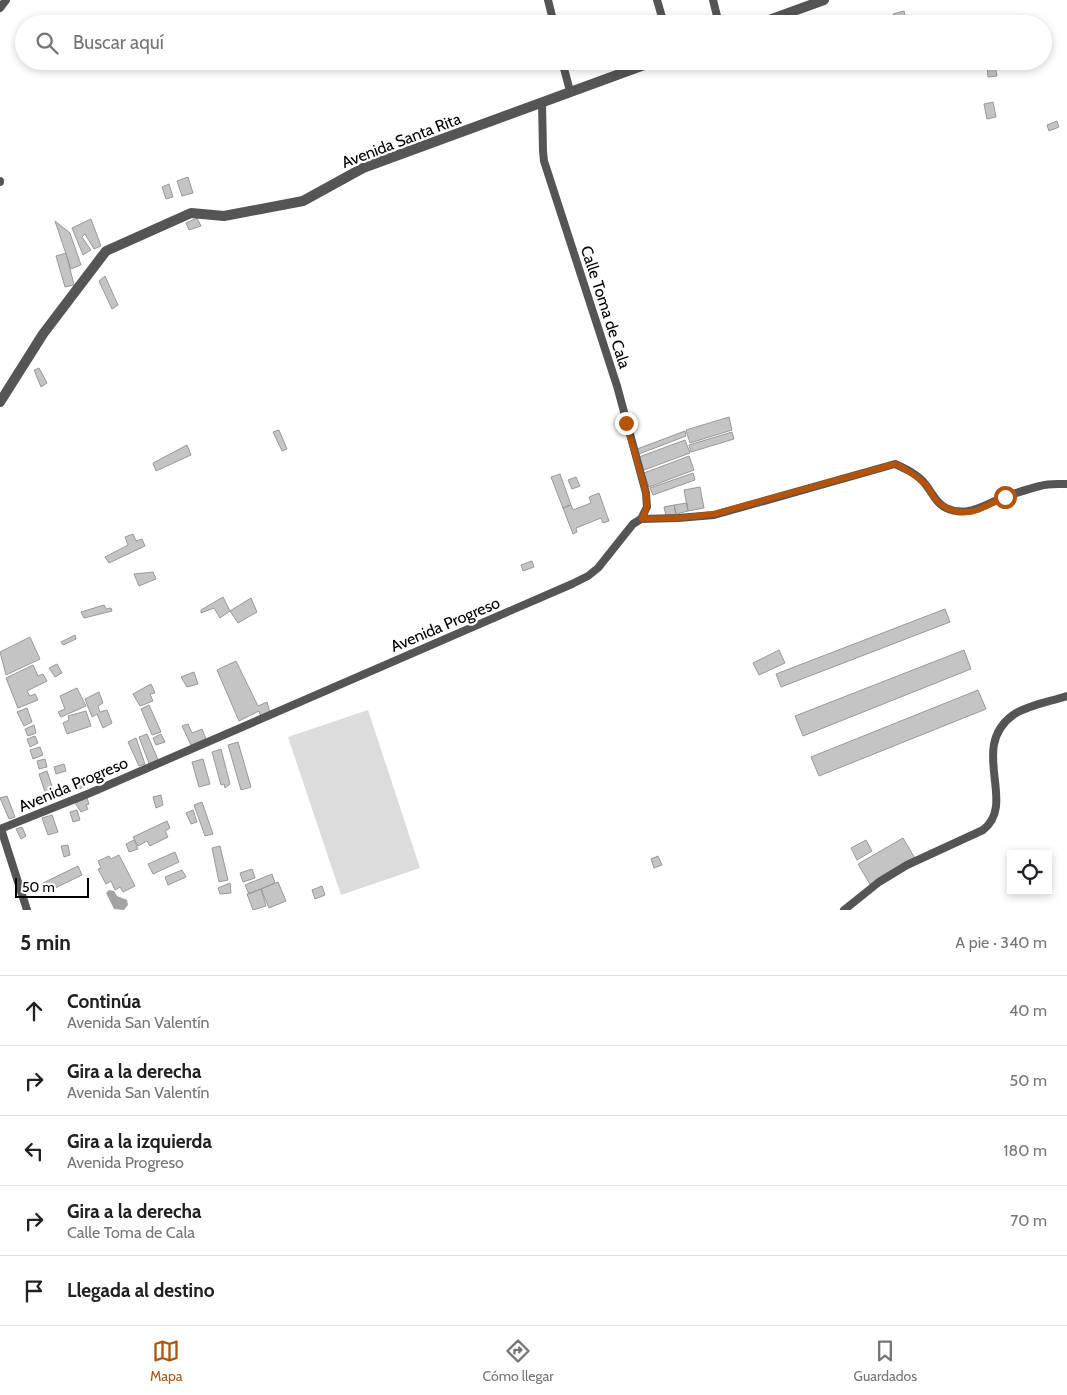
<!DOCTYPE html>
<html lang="es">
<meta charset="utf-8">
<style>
:root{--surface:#fff;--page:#f2f2f2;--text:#202124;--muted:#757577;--line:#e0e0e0;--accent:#b45309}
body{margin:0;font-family:Cabin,sans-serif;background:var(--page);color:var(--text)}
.controls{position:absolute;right:15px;bottom:15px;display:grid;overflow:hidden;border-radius:0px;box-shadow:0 2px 8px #0003}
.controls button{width:45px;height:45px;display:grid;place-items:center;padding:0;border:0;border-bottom:1px solid var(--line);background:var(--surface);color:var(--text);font:25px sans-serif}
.scale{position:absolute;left:15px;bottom:12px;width:74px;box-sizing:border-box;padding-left:5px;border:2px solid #000;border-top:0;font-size:14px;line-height:18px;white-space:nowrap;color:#000;-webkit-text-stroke:4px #fff;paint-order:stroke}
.stop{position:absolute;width:15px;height:15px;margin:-11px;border:4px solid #b45309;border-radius:50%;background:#fff}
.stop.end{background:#b45309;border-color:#fff;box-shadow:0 1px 5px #0008}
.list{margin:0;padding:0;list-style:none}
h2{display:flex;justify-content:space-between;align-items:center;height:65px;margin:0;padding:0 20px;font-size:21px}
h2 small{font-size:16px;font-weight:400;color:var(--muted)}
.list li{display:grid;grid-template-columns:32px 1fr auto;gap:15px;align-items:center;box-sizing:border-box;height:70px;padding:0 20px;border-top:1px solid var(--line)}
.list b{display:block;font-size:19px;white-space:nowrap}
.list p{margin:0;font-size:16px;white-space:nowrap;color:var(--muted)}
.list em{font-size:16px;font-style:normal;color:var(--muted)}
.icon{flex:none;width:28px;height:28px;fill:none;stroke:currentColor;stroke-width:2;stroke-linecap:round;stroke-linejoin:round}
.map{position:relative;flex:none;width:1067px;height:910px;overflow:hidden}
.search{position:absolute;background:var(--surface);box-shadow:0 2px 8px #0003;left:15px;right:15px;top:15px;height:55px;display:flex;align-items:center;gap:12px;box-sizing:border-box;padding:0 18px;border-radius:28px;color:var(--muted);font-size:19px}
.sheet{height:415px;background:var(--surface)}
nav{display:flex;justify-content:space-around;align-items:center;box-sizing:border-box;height:70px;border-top:1px solid var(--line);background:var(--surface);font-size:14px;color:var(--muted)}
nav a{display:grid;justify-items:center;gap:2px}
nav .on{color:var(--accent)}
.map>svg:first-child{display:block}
</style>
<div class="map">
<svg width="1067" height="910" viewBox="0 0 1067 910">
<rect width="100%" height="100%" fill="#fff"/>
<!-- green -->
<path fill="#dcdcdc" d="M368 710 420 868 341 895 288 737Z"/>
<!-- water -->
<path fill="#a3a3a3" d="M109 890 114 891 117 896 127 900 128 905 124 910 114 909 106 893Z"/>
<!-- building -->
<path fill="#c4c4c4" stroke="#999" d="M904 11 907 24H895L893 14Z
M995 64 997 76 988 77 987 65Z
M993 102 996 117 987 119 984 104Z
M1057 121 1059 127 1049 131 1047 125Z
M188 177 193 193 182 196 177 181Z
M169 184 173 197 166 199 162 187Z
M197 218 201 226 189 230 186 223Z
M91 219 101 246 94 249 85 234 82 237 91 250 83 255 72 228Z
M55 221 70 233 81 265 71 269Z
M66 253 74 285 65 287 56 256Z
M105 276 118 305 112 309 99 281Z
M39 368 47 383 41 387 34 370Z
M729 417 732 430 690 443 686 430Z
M279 430 287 449 282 451 273 432Z
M685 431 686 436 639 454 637 449Z
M732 432 734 439 691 452 689 445Z
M685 440 690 453 644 470 639 457Z
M187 445 191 455 156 471 153 463Z
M689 456 694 470 649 487 644 473Z
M693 473 695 480 653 495 650 488Z
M560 474 571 505 563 508 551 477Z
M576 477 580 486 572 489 568 480Z
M700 487 704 508 688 511 684 490Z
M599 493 609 521 603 523 601 518 576 528 577 532 573 534 563 508 571 505 573 510 591 503 589 497Z
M687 503 688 511 676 514 674 505Z
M674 505 676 514 666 516 664 507Z
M133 534 136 541 142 539 145 546 109 563 105 557 128 545 125 537Z
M532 561 534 567 523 571 521 565Z
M153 572 156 579 139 586 134 574Z
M223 597 230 611 220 618 214 608 201 613V610Z
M251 598 257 612 238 623 230 611Z
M104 605 106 609 111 608 112 611 84 618 81 612Z
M945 609 950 622 781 687 776 674Z
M75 635 76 639 63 645 61 642Z
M30 637 40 659 6 675 0 652Z
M779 650 785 663 759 675 753 663Z
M964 650 971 669 803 736 795 716Z
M236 661 258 706 267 702 270 713 261 717 259 711 239 721 217 670Z
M57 664 62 673 55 677 49 668Z
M33 665 38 676 43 674 47 681 27 691 30 696 35 694 38 700 18 708 6 678Z
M194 672 198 684 187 687 181 677Z
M151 684 155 693 150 694 153 701 140 706 133 694Z
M77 688 86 706 61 717 58 712 65 709 60 696Z
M978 690 986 709 819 776 811 757Z
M99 692 103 703 98 706 100 712 107 710 112 723 103 728 97 714 92 717 85 699Z
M149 705 161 732 152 735 141 709Z
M27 708 32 722 24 726 17 712Z
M86 711 91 726 67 734 63 723 69 720 68 716Z
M188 724 192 733 202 729 206 739 191 745 182 726Z
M34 725 36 733 28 736 25 729Z
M147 734 159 762 150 766 139 737Z
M161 734 165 742 156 745 153 738Z
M35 736 38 743 30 747 27 739Z
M136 738 145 764 139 766 128 742Z
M238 742 251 787 241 790 228 745Z
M40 747 43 755 33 759 30 750Z
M221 749 230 784 225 788 224 784 221 785 212 752Z
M45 759 47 767 39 769 37 761Z
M203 759 210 784 199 787 192 762Z
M64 764 66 771 56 774 54 767Z
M47 771 56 798 48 801 39 774Z
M82 779 85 786 78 790 74 783Z
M161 795 163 805 156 808 153 797Z
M7 796 15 817 9 819 0 798Z
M87 798 89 804 86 805 88 809 81 812 75 803Z
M202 802 213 834 205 836 194 805Z
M77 810 80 820 73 822 70 812Z
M193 810 197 822 191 824 186 813Z
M52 815 58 832 48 835 42 818Z
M167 821 170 828 165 831 168 837 150 846 147 841 138 846 133 837Z
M22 827 26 836 21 839 16 829Z
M903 838 916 860 871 886 858 864Z
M134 840 138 849 129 852 126 844Z
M866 840 872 851 857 860 851 848Z
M68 845 70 855 64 857 61 846Z
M220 846 228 880 219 882 212 848Z
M175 852 179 862 153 874 148 864Z
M119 855 135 886 123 892 120 887 115 890 111 881 106 884 98 869 101 868 98 861 109 856 111 859Z
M658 856 662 865 654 868 651 859Z
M78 866 82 875 47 892 43 883Z
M252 869 255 878 243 882 240 873Z
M182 870 186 877 168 885 165 877Z
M272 874 275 883 249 894 245 885Z
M278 882 286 901 269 908 261 889Z
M230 883 231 893 220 894 218 888Z
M322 886 325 895 315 899 312 890Z
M261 889 266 906 253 910 247 894Z"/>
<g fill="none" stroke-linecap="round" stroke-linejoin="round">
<!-- minor -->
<path stroke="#555" stroke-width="8" d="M548 0 554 24
M657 0 664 24
M713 0 719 24
M0 8 6 0
M562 61 570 91
M542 103 543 151 544 161 617 386 646 493 647 507 641 519
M0 181V182
M0 829 90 793 572 584 588 576 598 568 633 524 641 519 678 518 714 515 895 464C906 469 919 475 926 485 933 494 936 503 946 508 967 518 985 505 1004 497 1016 493 1028 489 1040 486 1049 483 1058 484 1067 484
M1 829 27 910
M844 910 879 882 907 865 983 830C1018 803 968 748 1013 715 1028 705 1049 702 1067 696"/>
<!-- tertiary -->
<path stroke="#555" stroke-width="10" d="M758 24 824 0
M0 402 43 334 106 251 191 213 224 216 303 201 363 168 655 61"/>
</g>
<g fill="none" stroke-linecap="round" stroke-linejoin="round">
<!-- route -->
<path stroke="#b45309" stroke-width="6" d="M626 423 646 493 647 507 642 519 678 518 714 514 895 464C906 469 915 475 924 483 929 487 931 494 935 499 944 510 960 514 974 511 984 508 995 501 1005 497"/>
</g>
<g text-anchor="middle" stroke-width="4.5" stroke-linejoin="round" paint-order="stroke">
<!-- street labels -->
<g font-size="16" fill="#000" stroke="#fff">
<text transform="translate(401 140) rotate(-21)" y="6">Avenida Santa Rita</text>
<text transform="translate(606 307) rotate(72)" y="6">Calle Toma de Cala</text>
<text transform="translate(445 624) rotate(-23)" y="6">Avenida Progreso</text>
<text transform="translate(73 784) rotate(-23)" y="6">Avenida Progreso</text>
</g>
</g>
</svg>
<div class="controls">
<button><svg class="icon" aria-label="locate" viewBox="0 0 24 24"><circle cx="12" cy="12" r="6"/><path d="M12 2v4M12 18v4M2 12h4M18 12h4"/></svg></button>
</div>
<div class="scale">50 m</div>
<div class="stop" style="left:1005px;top:497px"></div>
<div class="stop end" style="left:626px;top:423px"></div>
<div class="search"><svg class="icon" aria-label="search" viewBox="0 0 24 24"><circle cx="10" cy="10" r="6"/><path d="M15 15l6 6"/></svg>Buscar aquí</div>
</div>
<section class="sheet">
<h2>5 min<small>A pie · 340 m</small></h2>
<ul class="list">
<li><svg class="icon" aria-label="ahead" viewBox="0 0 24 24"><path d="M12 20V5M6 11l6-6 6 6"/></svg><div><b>Continúa</b><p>Avenida San Valentín</p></div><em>40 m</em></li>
<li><svg class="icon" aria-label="right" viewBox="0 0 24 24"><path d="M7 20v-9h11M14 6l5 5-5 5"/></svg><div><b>Gira a la derecha</b><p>Avenida San Valentín</p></div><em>50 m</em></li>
<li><svg class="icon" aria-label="left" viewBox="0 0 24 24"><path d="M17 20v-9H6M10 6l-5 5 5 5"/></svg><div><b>Gira a la izquierda</b><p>Avenida Progreso</p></div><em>180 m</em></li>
<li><svg class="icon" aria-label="right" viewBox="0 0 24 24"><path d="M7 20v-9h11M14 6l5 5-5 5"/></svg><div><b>Gira a la derecha</b><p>Calle Toma de Cala</p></div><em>70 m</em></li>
<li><svg class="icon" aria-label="arrive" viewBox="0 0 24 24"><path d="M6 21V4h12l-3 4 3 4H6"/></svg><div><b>Llegada al destino</b></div></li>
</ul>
</section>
<nav>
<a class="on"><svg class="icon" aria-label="map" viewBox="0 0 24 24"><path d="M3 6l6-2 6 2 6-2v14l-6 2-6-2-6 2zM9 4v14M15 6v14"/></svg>Mapa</a>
<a><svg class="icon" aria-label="directions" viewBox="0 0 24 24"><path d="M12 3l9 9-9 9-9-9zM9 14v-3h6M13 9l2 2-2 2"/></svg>Cómo llegar</a>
<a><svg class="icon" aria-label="saved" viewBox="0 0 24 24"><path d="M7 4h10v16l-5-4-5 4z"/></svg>Guardados</a>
</nav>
